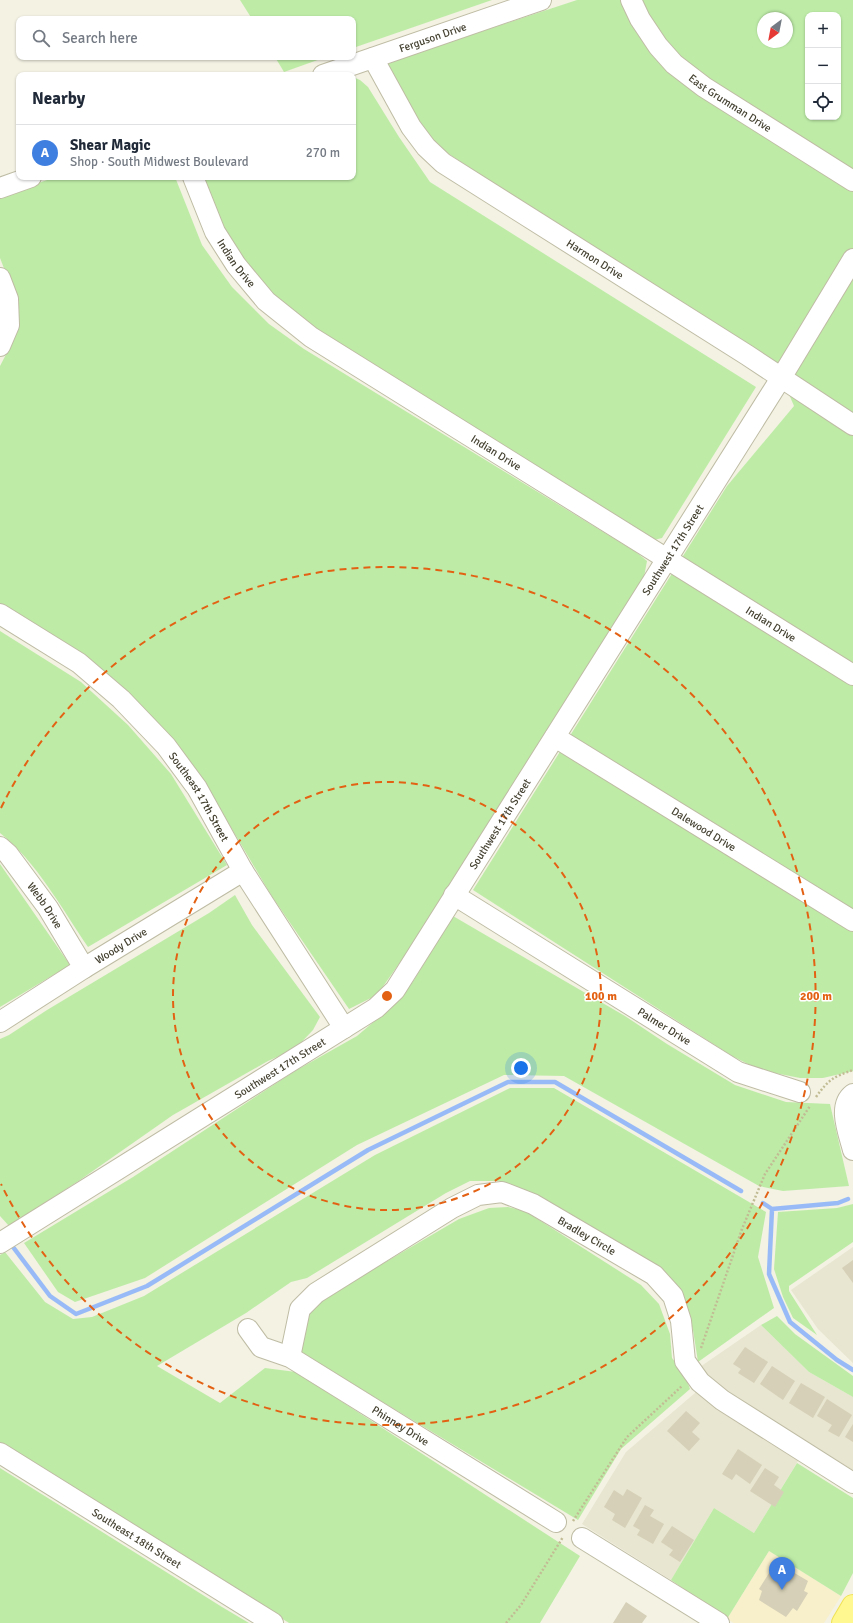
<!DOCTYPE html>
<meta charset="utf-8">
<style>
:root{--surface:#fff;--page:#f2f2f3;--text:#1f2937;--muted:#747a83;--line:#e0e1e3;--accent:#111827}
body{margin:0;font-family:Signika,sans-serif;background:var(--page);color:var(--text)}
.controls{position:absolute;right:12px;top:12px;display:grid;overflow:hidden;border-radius:8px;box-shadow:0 1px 3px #0004}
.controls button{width:36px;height:36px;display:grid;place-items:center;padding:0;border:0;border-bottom:1px solid var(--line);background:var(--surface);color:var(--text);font:20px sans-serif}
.compass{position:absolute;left:757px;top:12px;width:36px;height:36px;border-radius:50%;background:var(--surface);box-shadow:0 1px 3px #0004;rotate:212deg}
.you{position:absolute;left:521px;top:1068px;width:14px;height:14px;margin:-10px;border:3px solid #fff;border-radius:50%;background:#1a73e8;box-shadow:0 0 0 6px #1a73e833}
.badge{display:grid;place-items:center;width:26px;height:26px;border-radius:50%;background:var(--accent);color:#fff;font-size:13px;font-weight:700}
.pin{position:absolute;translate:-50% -33px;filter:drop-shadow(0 1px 2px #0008)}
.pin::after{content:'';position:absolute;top:21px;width:14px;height:12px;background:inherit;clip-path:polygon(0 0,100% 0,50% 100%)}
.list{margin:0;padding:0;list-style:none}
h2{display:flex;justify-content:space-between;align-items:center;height:52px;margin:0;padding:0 16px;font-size:17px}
h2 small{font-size:13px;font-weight:400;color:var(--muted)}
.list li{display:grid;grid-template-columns:26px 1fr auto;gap:12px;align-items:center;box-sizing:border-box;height:56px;padding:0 16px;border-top:1px solid var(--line)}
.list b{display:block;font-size:15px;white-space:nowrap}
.list p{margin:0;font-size:13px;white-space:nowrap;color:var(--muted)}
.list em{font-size:13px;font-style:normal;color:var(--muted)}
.icon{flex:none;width:22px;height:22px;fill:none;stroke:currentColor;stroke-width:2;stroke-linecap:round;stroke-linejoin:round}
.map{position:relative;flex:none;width:853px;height:1623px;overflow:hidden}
.search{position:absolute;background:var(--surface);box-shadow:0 1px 3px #0004;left:16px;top:16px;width:340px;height:44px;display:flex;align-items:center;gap:10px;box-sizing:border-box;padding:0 14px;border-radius:8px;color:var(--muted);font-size:15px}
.panel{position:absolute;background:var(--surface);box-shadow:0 1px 3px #0004;left:16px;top:72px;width:340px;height:108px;border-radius:8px}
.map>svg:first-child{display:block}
</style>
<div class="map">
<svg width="853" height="1623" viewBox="0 0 853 1623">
<rect width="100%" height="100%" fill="#f3f2e3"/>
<!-- residential -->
<path fill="#e8e5d0" d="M853 1247V1363L818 1329 791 1290Z
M761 1325 809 1372 853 1397V1470L809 1443 754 1533 714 1508 671 1580 582 1524 626 1452 695 1393 700 1367Z"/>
<!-- commercial -->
<path fill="#f8efcb" d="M769 1551 841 1596 824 1623H734L727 1619Z"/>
<!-- green -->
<path fill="#beeca7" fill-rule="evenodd" d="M240 0H492L353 48V19H252Z
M577 0H853V1071L823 1078H800L760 1070 732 1056 473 890 727 486 794 406 776 364 533 210 443 150 424 130 386 63ZM808 15H838V117H808ZM763 18H787V42H763Z
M275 57H326L284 72Z
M353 77 360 80 368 87 399 137 430 182 756 387 662 538 650 541 328 339 278 300 233 247 199 177H353Z
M56 177H175L202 245 232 287 269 324 304 349 636 552 647 561 644 577 415 941 377 995 349 1009 271 895 203 780 135 701 114 679 0 607V366L12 343 17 302 0 258V196Z
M0 631 81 682 128 725 171 774 227 865 88 947C62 909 36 861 0 833Z
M0 864 70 965 0 1007Z
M235 895 252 925 320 1017 313 1030 295 1049 268 1061 173 1115 80 1180 9 1226 0 1216V1039L9 1035 47 1010 209 913Z
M453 916 625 1016 667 1044 735 1085 786 1102 830 1104 849 1186 783 1191 759 1186 564 1076 504 1075 357 1145 145 1278 75 1302 58 1292 24 1243 133 1177 295 1071 357 1036 383 1014 398 999 414 980Z
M510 1088H554L766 1212 758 1257 774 1308 698 1362 693 1330 687 1311 533 1195 499 1181H470L446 1193 307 1278 291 1282 246 1313 157 1366 220 1403 265 1368 296 1372 580 1556 540 1623H289L185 1556 0 1443V1255L5 1252 45 1302 73 1319 92 1317 144 1296 375 1155Z
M853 1204V1242L789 1286V1291L817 1335 793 1318 783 1297 774 1269 778 1212 837 1208Z
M508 1207 525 1211 641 1285 659 1304 670 1334 672 1358 685 1375 690 1389 621 1449 578 1520 300 1352C302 1327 303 1314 324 1298L459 1219 489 1208Z
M777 1316 795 1334 853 1376V1397L809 1372 761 1325Z
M797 1463 853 1498V1573L841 1596 769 1551 727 1619 671 1580 714 1508 754 1533Z
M0 1468 222 1607 249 1623H0Z"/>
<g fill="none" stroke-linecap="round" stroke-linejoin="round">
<!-- stream -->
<path stroke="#98bbf7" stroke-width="4.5" d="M763 1203 772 1209 838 1203 848 1199
M772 1209 769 1274 790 1322 837 1360 853 1370
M10 1243 50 1296 76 1314 147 1286 368 1150 508 1082H555L741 1191"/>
</g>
<!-- building -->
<path fill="#d5d0b7" d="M853 1260V1283L842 1268Z
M745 1347 768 1362 754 1383 738 1373 741 1369 733 1364Z
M772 1366 795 1381 783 1400 760 1384Z
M801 1383 825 1397 813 1418 789 1403Z
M827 1399 852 1415 839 1437 828 1431 832 1425 817 1416Z
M686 1411 700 1423 692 1432 700 1439 689 1451 667 1431Z
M853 1424V1442L845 1437Z
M738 1449 762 1465 750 1484 736 1474 732 1480 722 1474Z
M765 1468 779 1477 774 1485 784 1492 775 1507 750 1491Z
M627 1489 642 1498 625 1528 612 1520 615 1514 604 1507 614 1490 623 1496Z
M645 1505 654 1510 650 1516 664 1524 653 1544 637 1535 640 1530 633 1526Z
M672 1526 694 1540 680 1562 669 1555 673 1550 661 1542Z
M781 1565 808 1581 804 1591 808 1593 797 1611 793 1608 786 1617 759 1600 762 1591 759 1589 771 1570 773 1571Z
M626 1602 647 1616 642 1623H613Z"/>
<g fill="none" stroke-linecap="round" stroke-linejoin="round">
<!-- minor casing -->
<g stroke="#bfbca4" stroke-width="22">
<g id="minor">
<path id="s1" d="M631 0 640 19 658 46 674 64 704 87 853 181"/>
<path id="s2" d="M373 58 411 127 426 147 443 163 747 355 853 425"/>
<path id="s3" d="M323 75 541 0"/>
<path id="s4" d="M193 177 215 232 236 265 266 301 311 337 853 675"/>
<path d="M0 188 31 177"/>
<path d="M0 278 8 299 9 325 0 346"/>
<path id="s5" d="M0 614 79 663 121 699 166 746 197 788 243 871 344 1028"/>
<path id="s6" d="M555 737 853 921"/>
<path id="s7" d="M0 847 8 854 48 908 84 968"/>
<path id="s8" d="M454 895 738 1072 800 1092"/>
<path id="s9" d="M0 1022 84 968 243 871"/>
<path d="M853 1094C837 1106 849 1134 853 1150"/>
<path id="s10" d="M0 1243 376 1008 395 990 781 378 853 259"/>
<path id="s11" d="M248 1329 261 1347 290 1357 556 1522"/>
<path id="s12" d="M290 1357 300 1309 316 1293 452 1208 478 1195 502 1192 533 1204 654 1275 673 1296 681 1321 685 1361 700 1382 722 1400 853 1483"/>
<path id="s13" d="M0 1453 273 1623"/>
<path d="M582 1538 719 1623"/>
</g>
</g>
<!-- major casing -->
<g stroke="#efe255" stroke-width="24">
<path id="major" d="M843 1623 853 1606"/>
</g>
<!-- path -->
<path stroke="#c2bc94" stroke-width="2.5" stroke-dasharray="2 2" stroke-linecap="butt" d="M816 1097C829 1079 833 1077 853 1070
M701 1348 742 1229 765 1174 810 1106
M573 1521 627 1437 682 1386
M506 1623 521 1605 563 1537"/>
<!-- minor -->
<use href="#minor" stroke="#fff" stroke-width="20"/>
<!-- major -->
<use href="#major" stroke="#fff790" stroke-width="22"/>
</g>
<!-- distance rings -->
<g fill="none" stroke="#e36113" stroke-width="2" stroke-dasharray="7 5">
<circle cx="387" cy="996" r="214"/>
<path d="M1 808A429 429 0 1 1 1 1184"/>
</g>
<g text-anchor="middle" stroke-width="3" stroke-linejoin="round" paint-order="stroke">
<!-- street labels -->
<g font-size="11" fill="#454232" stroke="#fff">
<text dy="4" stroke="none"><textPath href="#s3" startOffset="116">Ferguson Drive</textPath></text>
<text dy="4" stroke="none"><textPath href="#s1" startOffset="146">East Grumman Drive</textPath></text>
<text dy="4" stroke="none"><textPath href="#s2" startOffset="307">Harmon Drive</textPath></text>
<text dy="4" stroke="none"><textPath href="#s4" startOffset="97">Indian Drive</textPath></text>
<text dy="4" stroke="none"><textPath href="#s4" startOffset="421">Indian Drive</textPath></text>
<text dy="4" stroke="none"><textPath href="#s10" startOffset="990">Southwest 17th Street</textPath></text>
<text dy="4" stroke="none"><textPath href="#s4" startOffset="745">Indian Drive</textPath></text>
<text dy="4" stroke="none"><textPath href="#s5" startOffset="274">Southeast 17th Street</textPath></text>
<text dy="4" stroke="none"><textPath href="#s10" startOffset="666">Southwest 17th Street</textPath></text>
<text dy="4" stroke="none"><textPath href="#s6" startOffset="175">Dalewood Drive</textPath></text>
<text dy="4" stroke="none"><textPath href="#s7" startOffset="74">Webb Drive</textPath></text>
<text dy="4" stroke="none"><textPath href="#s9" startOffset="143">Woody Drive</textPath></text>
<text dy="4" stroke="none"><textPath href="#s8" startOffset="248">Palmer Drive</textPath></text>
<text dy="4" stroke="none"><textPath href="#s10" startOffset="330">Southwest 17th Street</textPath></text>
<text dy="4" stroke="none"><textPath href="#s12" startOffset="381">Bradley Circle</textPath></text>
<text dy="4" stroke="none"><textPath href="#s11" startOffset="183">Phinney Drive</textPath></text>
<text dy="4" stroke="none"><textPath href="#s13" startOffset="161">Southeast 18th Street</textPath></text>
</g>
</g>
<circle cx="387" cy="996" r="6" fill="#e36113" stroke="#fff" stroke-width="2"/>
<g font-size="12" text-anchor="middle" font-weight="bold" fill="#e36113" stroke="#fff" stroke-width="3" stroke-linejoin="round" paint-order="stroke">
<text x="601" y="1000">100 m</text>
<text x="816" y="1000">200 m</text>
</g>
</svg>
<div class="controls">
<button>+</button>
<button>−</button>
<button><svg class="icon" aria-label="locate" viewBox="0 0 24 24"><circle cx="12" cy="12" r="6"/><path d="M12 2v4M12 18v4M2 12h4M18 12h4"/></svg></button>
</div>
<svg class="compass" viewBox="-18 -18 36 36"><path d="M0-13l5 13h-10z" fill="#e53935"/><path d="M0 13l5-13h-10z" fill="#747a83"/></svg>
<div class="you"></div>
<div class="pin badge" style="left:782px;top:1590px;background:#3f7fe0">A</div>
<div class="search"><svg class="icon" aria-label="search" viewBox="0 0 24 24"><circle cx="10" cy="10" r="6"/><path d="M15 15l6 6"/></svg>Search here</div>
<section class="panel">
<h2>Nearby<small></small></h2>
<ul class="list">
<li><span class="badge" style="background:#3f7fe0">A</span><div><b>Shear Magic</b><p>Shop · South Midwest Boulevard</p></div><em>270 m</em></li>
</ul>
</section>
</div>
